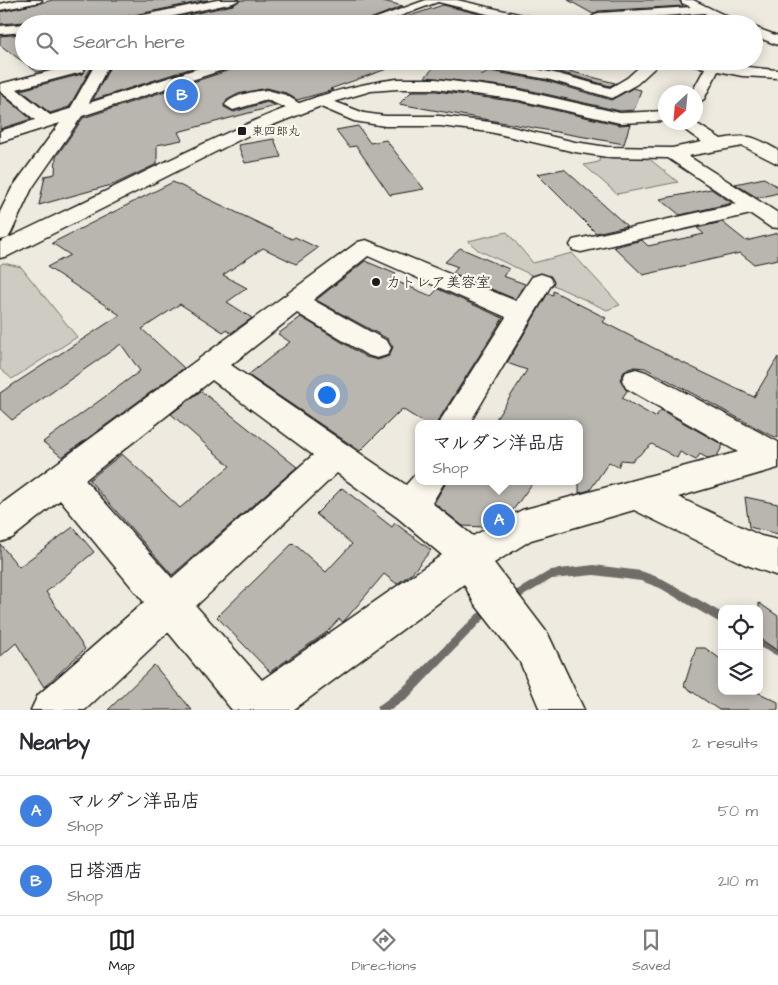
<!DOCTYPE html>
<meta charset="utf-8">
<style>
:root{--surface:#fff;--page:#f2f2f3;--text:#2b2b33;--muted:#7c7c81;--line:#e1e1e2;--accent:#1c1c1c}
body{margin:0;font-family:"Architects Daughter","Klee One",sans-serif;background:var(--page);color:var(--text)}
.controls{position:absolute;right:15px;bottom:15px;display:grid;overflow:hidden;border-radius:10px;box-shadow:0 2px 12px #0003}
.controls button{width:45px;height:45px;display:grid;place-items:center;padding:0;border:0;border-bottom:1px solid var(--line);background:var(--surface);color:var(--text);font:25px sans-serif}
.compass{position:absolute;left:658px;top:85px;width:45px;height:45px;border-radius:50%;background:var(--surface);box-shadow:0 2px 12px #0003;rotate:206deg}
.you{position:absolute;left:326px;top:394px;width:18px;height:18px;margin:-12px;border:4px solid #fff;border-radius:50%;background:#1a73e8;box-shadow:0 0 0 8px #1a73e833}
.badge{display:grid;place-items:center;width:32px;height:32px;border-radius:50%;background:var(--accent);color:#fff;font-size:16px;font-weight:700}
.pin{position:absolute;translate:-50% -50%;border:2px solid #fff;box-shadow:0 1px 5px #0006}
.popup{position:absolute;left:415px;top:420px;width:168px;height:65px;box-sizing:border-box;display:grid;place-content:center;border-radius:10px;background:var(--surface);filter:drop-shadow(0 1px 4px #0005);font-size:16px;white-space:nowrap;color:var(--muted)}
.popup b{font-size:19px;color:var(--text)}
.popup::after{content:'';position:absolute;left:50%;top:100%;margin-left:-10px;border:10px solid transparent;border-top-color:var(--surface)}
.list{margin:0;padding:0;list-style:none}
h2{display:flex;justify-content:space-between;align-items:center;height:65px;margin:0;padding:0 20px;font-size:21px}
h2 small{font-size:16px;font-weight:400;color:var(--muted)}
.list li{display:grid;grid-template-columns:32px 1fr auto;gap:15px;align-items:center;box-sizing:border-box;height:70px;padding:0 20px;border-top:1px solid var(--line)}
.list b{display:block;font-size:19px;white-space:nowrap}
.list p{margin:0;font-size:16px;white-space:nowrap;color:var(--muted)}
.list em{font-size:16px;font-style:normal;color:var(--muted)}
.icon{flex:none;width:28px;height:28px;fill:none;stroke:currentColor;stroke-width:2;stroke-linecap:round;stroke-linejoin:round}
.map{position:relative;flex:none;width:778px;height:710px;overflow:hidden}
.search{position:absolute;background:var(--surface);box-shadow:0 2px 12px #0003;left:15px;right:15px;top:15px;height:55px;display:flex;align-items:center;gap:12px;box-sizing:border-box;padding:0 18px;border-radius:28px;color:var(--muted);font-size:19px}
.sheet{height:205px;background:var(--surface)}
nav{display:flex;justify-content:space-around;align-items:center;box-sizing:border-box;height:70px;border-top:1px solid var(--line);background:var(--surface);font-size:14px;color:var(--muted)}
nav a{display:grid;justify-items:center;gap:2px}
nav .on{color:var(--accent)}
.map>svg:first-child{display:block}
</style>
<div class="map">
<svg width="778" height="710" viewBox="0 0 778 710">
<rect width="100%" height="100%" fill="#eeeadf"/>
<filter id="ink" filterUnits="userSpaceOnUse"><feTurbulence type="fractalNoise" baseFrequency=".02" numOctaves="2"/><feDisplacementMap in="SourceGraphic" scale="10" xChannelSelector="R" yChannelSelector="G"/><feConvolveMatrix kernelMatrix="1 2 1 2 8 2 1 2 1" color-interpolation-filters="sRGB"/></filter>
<g filter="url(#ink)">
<!-- green -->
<path fill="#ceccc2" stroke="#75746f" d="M600 155 647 157 678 182 617 194 584 165 599 162Z
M507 232 533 263 572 253 620 305 607 310 478 250 468 241Z
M3 263 21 267 77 337 12 379 0 369V265Z"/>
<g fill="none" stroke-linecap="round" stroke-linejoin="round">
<!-- stream -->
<path fill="#6f6d69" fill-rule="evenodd" d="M594 565 641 571 663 579 722 613V624L660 588 641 581 594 575 552 579 513 602 510 604 507 602 505 599 507 596 551 570Z
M490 606 493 608 495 611 493 614 483 620 409 697 391 710H377L378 706 401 689 477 614Z
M759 636 778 645V656L759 647Z"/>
</g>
<!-- building -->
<path fill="#b9b6af" stroke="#1c1c1c" d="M53 0H208L119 18 111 24 24 22 0 24V12Z
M241 0H379L403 6 358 24H148L233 5Z
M568 0H679L683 6 598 11 593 14Z
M443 5 495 18 482 24H385Z
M704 15 705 24H617L615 22Z
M24 34V61H58L62 66 37 72 0 45V36Z
M79 61H95L69 107 50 113 21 90 82 74 86 69Z
M113 61H214L93 100Z
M245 61H400L401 64 330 89 333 90 297 100 286 93 267 88 238 94 227 100 224 107 234 112 267 102 275 106 178 132 182 140 157 145V164L115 184 39 205 45 176 55 174 56 157 83 118 242 66Z
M440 61H460L469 67 482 69 481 76 490 71 547 81 611 100 633 88 641 90 634 110 620 111 519 88 425 77Z
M577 61 565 70 615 83 610 86 556 71 504 62Z
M412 91H436L519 102 620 125 630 124 624 144 399 104Z
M0 93 31 119 0 129Z
M358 126 370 143 386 140 424 189 390 195 356 146 349 147 336 130Z
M274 139 281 157 245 163 238 145Z
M564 169 594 196 627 226 596 233 537 174Z
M764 178 778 187V193L758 198 735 184Z
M173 182 292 239 295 237 318 248 296 264 263 248 223 275 247 288 227 302 252 318 231 333 226 330 223 332 180 304 142 329 184 368 62 457 43 442 140 371 121 344 12 420 0 409V393L120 315 47 267 70 255 52 243Z
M711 189 732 203 680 215 660 199Z
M722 222 746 241 778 233V259L754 264 740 253 643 275 614 247 642 240 648 246 704 234 697 228Z
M460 248 509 269 503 276 525 284 515 299 453 273 458 267 445 262Z
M365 261 396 274 391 279 431 296 438 289 503 318 436 424H426L402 409 360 451 248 375 290 342 278 334 301 317 366 357 378 360 389 356 393 347 388 339 316 300Z
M553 291 606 318 603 322 677 360 754 397 778 357V438L768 434 645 368 635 367 625 370 620 379 627 391 622 398 655 417 661 410 723 445 717 456 707 458 700 454 696 460 680 452 677 458 652 444 632 461 621 460 618 467 609 462 590 490 579 493V424H493L527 370 507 363 548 293 553 295Z
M201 391 297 467 172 575 89 480 122 454 180 508 230 466 171 414Z
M447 481H534L510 514 485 527 463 526 434 503Z
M342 488 392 527 395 523 431 550 412 573 397 584 384 574 345 620 343 622 339 619 327 632 270 672 217 617 293 543 326 572 352 544 316 514Z
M745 497 778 504V534L749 527Z
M73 527 94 552 46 592 85 649 44 687 16 643 0 657V544L19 567Z
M759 603 778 616V651L759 638Z
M696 648H705L722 660V691H755L778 702V710H719L684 686Z
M154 665 192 710H108Z"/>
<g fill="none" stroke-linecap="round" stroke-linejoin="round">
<!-- street casing -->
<g stroke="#1c1c1c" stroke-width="3">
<path id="street" d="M18 0H42L40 2 0 10V4Z
M217 0H239L233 3 138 24H113L119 20Z
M426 0H443L379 24H360Z
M681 0H693L743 24H726L704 13 611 20 615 24H600L592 17 598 13 691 7 682 3Z
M24 24V32L0 34V26Z
M754 27 778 36V45L754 36Z
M60 61H76L84 69 82 72 17 89 50 115 70 109 97 61H111L89 103 221 61H243L241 64 82 116 32 188 11 233 8 238 0 240V212L12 188 60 123 0 142V131L35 120 0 91V84L66 67Z
M462 61C514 61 561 74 610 88L627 78 646 61H662L637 84 612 98 547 79 469 65Z
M267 90 286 95 308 109 300 114 267 100 233 110 225 105C232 95 256 91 267 90Z
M320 96 364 113 385 116H440L490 122 575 142 607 147 672 148 702 142 674 122H694L721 139C751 134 752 136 778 150V164L743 146 688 156 778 213V228L770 227 751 214 581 252 573 250 570 245 573 240 737 204 668 158 607 157 575 152 490 132 440 126H385L354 121 314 104 312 101 314 98Z
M366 240 516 301 532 277 541 274 550 277 553 282 469 424H438L506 317 368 256 313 300 387 341 391 348 387 355 377 358 367 355 297 313 231 365 406 485 419 470V481H445L432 503 473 536 522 510 738 452 626 388 622 380 626 372 636 369 646 372 778 442V468L678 497 761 536 778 540V576L744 564 634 510 531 540 494 563 548 634 584 710H540L520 662 474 603 464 584 293 710H232L168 632 85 710H31L38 695 144 602 60 500 12 538 0 542V505L358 242ZM212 380 313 455 172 578 85 480ZM337 473 398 518 442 555 262 680 196 606Z"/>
</g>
<!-- secondary casing -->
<g stroke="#1c1c1c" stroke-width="3">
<path id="secondary" d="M436 0H457L549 21 551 24H528L438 2Z
M683 61C715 61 746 68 778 70V78L742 76 718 71 704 99 696 104V92H692L705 68 685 64Z
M397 79H436L519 90 620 113 666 111V121L620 123 519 100 436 89H397L371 91 326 104 255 132 8 256 0 258V242C55 216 110 189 165 162 239 127 314 89 397 79Z"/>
</g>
<!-- street -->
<use href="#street" fill="#fbf7ec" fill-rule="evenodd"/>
<!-- secondary -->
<use href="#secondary" fill="#fbf7ec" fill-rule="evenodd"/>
</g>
</g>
<!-- markers -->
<g fill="#1c1c1c" stroke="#fbf7ec" stroke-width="2">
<rect x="237" y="126" width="10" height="10" rx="2.5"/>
<circle cx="376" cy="282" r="5"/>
</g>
<g text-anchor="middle" stroke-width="4.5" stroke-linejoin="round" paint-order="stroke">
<!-- far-poi labels -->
<g font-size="12" fill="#1c1c1c" stroke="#fbf7ec" text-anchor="start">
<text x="252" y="135">東四郎丸</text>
</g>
<!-- poi labels -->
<g font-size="15" fill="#1c1c1c" stroke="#fbf7ec" text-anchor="start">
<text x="386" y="287">カトレア美容室</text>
</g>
</g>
</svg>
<div class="controls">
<button><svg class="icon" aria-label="locate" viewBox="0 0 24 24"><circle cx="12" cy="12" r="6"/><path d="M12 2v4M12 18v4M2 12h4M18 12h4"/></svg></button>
<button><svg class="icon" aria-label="layers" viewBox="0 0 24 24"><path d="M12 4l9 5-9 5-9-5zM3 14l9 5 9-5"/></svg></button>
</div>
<svg class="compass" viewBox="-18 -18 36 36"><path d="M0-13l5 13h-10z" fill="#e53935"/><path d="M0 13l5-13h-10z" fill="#7c7c81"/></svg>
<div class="you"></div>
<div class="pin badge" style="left:499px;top:520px;background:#3f7fe0">A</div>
<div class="popup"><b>マルダン洋品店</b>Shop</div>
<div class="pin badge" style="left:182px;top:95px;background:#3f7fe0">B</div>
<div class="search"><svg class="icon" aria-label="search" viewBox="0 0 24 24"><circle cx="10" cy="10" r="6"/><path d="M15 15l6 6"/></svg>Search here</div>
</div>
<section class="sheet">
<h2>Nearby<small>2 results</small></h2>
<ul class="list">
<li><span class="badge" style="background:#3f7fe0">A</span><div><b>マルダン洋品店</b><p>Shop</p></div><em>50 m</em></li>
<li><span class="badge" style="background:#3f7fe0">B</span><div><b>日塔酒店</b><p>Shop</p></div><em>210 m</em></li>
</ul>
</section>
<nav>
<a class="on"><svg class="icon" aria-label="map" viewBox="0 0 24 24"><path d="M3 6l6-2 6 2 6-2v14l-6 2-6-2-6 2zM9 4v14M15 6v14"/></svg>Map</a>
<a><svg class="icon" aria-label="directions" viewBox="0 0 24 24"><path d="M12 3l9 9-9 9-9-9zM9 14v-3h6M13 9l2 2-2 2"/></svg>Directions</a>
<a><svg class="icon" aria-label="saved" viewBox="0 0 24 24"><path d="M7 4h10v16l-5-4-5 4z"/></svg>Saved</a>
</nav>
